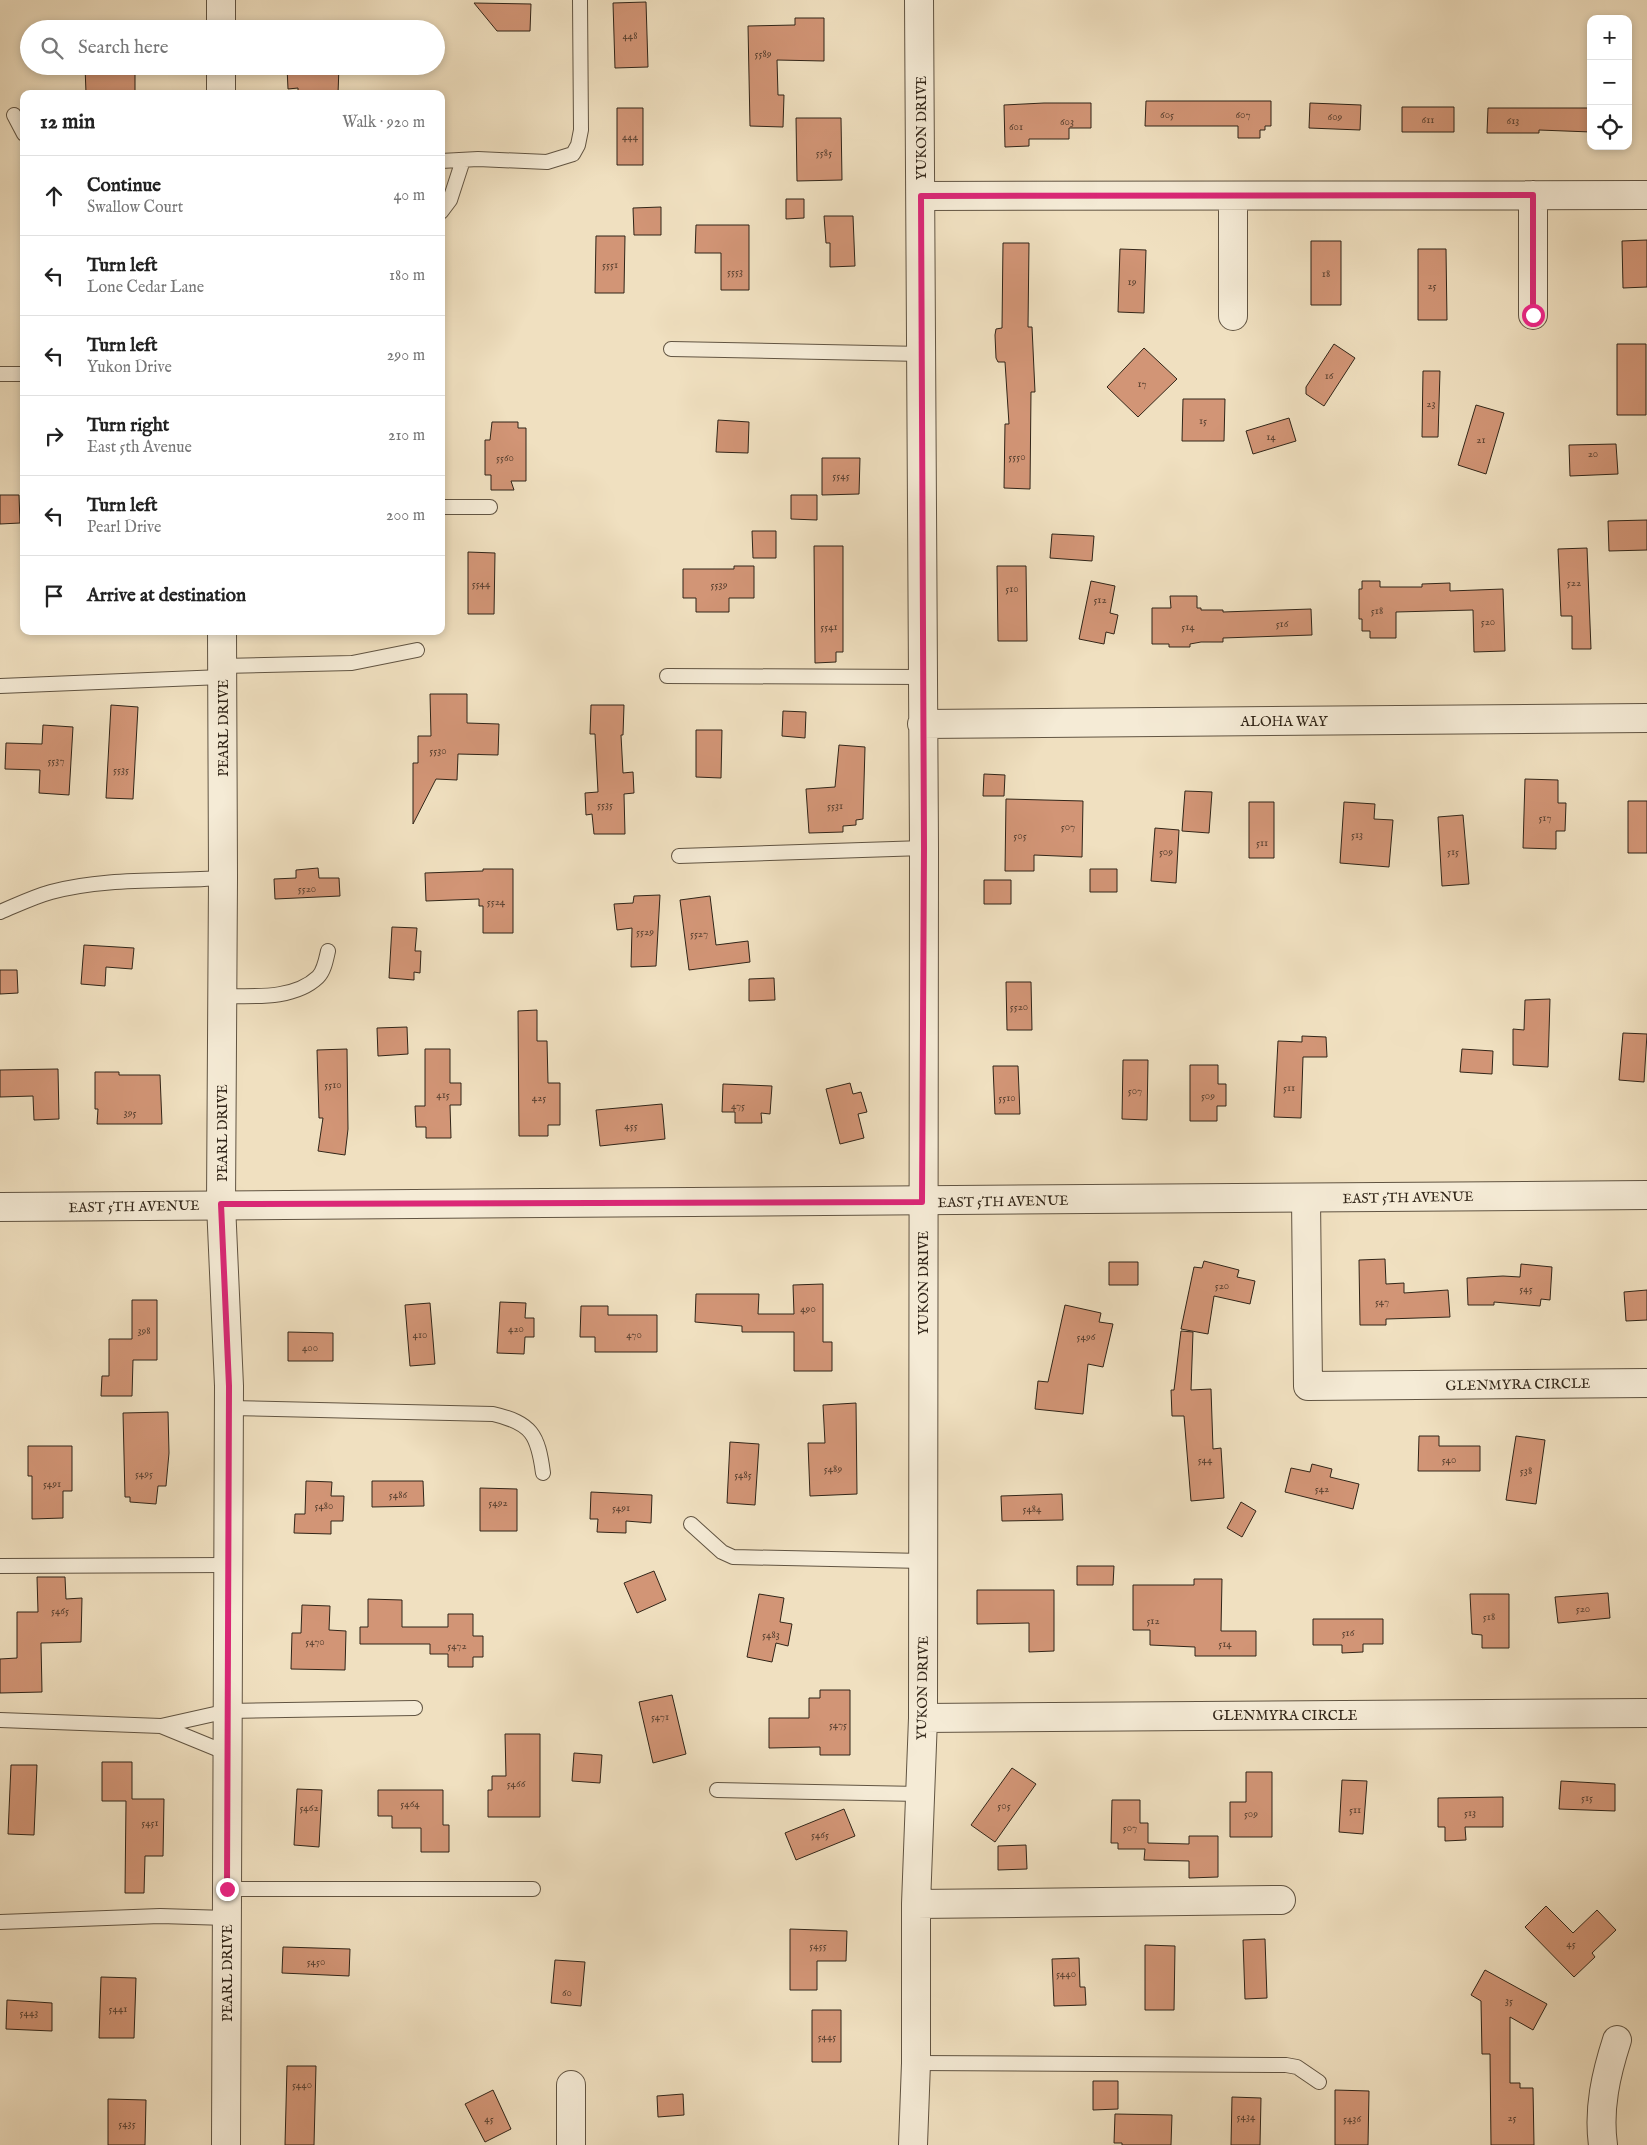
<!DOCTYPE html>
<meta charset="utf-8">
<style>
:root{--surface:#fff;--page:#f2f2f2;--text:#222;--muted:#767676;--line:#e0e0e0}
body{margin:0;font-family:"IM FELL English",serif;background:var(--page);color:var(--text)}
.controls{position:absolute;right:15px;top:15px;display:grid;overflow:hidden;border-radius:10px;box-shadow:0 2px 8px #0003}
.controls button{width:45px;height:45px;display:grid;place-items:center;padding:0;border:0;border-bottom:1px solid var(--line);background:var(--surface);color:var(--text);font:25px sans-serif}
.stop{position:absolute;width:15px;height:15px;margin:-11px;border:4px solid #db2777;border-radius:50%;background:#fff}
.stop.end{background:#db2777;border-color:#fff;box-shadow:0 1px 5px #0008}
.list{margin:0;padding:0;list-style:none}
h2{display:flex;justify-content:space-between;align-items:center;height:65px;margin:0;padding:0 20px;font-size:21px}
h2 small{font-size:16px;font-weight:400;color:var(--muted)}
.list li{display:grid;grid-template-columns:32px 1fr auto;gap:15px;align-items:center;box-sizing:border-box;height:80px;padding:0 20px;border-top:1px solid var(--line)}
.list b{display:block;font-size:19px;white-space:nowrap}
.list p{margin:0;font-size:16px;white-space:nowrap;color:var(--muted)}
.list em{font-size:16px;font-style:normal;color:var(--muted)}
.icon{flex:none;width:28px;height:28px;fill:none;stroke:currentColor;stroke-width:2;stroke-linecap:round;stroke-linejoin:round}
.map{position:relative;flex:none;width:1647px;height:2145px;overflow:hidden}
.search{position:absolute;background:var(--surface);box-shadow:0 2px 8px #0003;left:20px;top:20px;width:425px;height:55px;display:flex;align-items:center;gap:12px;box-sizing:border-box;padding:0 18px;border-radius:28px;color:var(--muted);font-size:19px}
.panel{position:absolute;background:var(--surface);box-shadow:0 2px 8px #0003;left:20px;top:90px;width:425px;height:545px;border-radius:10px}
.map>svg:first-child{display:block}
</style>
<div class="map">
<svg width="1647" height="2145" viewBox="0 0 1647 2145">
<rect width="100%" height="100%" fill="#f0e0c0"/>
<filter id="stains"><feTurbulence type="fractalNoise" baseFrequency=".004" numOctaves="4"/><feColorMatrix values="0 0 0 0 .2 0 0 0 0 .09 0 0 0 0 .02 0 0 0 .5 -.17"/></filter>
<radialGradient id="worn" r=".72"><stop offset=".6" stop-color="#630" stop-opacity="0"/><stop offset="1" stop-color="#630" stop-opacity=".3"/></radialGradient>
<!-- building -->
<path fill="#d29576" stroke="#312518" d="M646 2 648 67 615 68 613 3Z
M474 3 531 4 530 31H497Z
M795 18H824V61L777 60 778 95H784L783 127 750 126 748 26 795 25Z
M85 66H135V94L86 93Z
M339 66 338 94H298V88L288 89 287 67Z
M1146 101H1271V126H1265V130H1260V138H1238V126H1145Z
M1044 103H1091V128H1069V139H1029V146L1005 147 1004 105Z
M1310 103 1361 105 1360 130 1309 128Z
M1402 107H1454V132H1402Z
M617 108H643V165H617Z
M1488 108H1591V132L1539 130V133H1487Z
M796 118H841L842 180 797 181Z
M786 199H804V218L786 219Z
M661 207V235H634L633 208Z
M824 216H853L855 266 830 267V243H826Z
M696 225H749V290H721V253H695Z
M596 236H625L624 293H595Z
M1647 240V287L1623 288 1622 241Z
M1311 241H1341V305H1311Z
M1003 243H1029L1028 327H1032L1035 392H1031L1030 489 1004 488 1005 424H1009L1005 362H998L996 358 995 335 996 329 1002 328Z
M1120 249 1146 250 1144 313 1118 312Z
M1418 249H1446L1447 320H1418Z
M1334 344 1355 358 1324 406 1306 394V387Z
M1617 344H1646V415H1617Z
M1144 348 1177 379 1138 417 1107 387Z
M1423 371H1440L1438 437H1422Z
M1183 399H1225L1224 441H1182Z
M1476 405 1504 413 1486 474 1458 465Z
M1289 418 1296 441 1253 454 1246 431Z
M718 420 749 422 748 453 716 452Z
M492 422H518V428H526V481H511L514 490H491V475H485V440H490Z
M1616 444 1618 474 1570 476 1569 445Z
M822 458H860L859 494 822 495Z
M0 495H19L20 523 0 524Z
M791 495H817V520L791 519Z
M1647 520V550L1609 551 1608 521Z
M752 531H776V558H753Z
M1052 534 1094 536 1092 561 1050 558Z
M814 546H843V652H836V662L815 663Z
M1587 548 1591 649H1572V616H1561L1558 549Z
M468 552 495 553 494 614H468Z
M734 566H754V598H729V612H696V598H683V569H734Z
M997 566H1026L1027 641H998Z
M1091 581 1115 586 1110 613 1118 615 1114 634 1106 632 1104 644 1079 639Z
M1362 581H1380V587H1422V584L1450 583V591L1503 589 1505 651 1474 652 1473 610 1396 612V638H1370V631H1362V619H1359V589H1362Z
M1170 596H1197V608H1201V610H1223V612L1311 609 1312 635 1223 638V642H1201L1190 644V647H1169V644H1152V608H1171Z
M430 694H467V723L499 724 498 755 458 754 457 780 436 779 413 824V763H418V736H431Z
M111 705 138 707 133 799 106 798Z
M591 705H624L623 735H621L623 773 633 772 634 793 624 794 625 834H594L592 814 586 815 585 793 598 792 595 734H590Z
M783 711 806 712 805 738 782 736Z
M43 725 73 727 69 795 39 793 40 770 5 769 6 743 42 744Z
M696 730H722L721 778 696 777Z
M839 745 865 747 863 819 856 820V825L843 826V832L809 833 806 789 835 787Z
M984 774 1005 775 1004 796H983Z
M1525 779 1558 780V803H1566L1565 831H1556V849L1523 848Z
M1185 791 1212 792 1209 833 1182 831Z
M1006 799 1083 801 1082 857 1034 855V871H1005Z
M1628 801H1647V853H1628Z
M1249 802H1274V858H1249Z
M1344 802 1375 804 1374 819 1393 820 1389 867 1340 863Z
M1463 815 1469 884 1442 886 1438 817Z
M1155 828 1179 830 1176 883 1151 881Z
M318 868 319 878H339L340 896 275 899 274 879 296 878V870Z
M483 869H513V933H483V906H479V899L426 901 425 873 483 871Z
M1090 869H1117V892H1090Z
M984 880H1011V904H984Z
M660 895 656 966 631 967 632 928 617 930 614 904 633 903 634 896Z
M710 896 716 945 748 941 750 962 689 970 680 900Z
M392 927 417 928 415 951H421L420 973 414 972V980L389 978Z
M84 945 134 948 132 969 106 967 105 986 81 984Z
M0 970H17L18 993 0 994Z
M774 978 775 1000 749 1001V979Z
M1006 982H1031L1032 1030H1007Z
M1550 999 1548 1067 1513 1065V1029L1524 1030 1525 1000Z
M537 1010V1041H547L548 1083H560V1125H548V1136H519L518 1011Z
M407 1027 408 1054 378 1056 377 1028Z
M1623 1033 1647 1034 1644 1082 1619 1080Z
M1302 1036 1326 1037 1327 1057H1303L1301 1118 1274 1117 1278 1041 1302 1042Z
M347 1049 348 1129 345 1155 318 1151 323 1118H319L317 1050Z
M425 1049H450V1083H461V1105H450L451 1138H426V1127H416L415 1106H425Z
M1462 1049 1493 1051 1492 1074 1460 1072Z
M1123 1060H1148L1147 1120 1122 1119Z
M1190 1065H1218V1084H1226V1106H1217V1121H1190Z
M993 1066H1018L1020 1114H995Z
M58 1069 59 1119 34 1120 33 1096 0 1097V1070Z
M95 1072H119V1075H160L162 1124H97L98 1109H95Z
M850 1083 853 1094 861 1092 867 1112 858 1114 864 1138 840 1144 826 1089Z
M723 1084 772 1086 770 1114 761 1113 762 1123H735V1112H722Z
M662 1104 665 1139 600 1146 596 1110Z
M1385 1259 1386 1284 1404 1283V1293L1448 1290 1450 1317 1386 1319V1325H1360L1359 1260Z
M1204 1261 1239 1270 1237 1277 1255 1281 1250 1304 1214 1296 1208 1334 1181 1329 1194 1267 1202 1268Z
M1109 1262H1138V1285H1109Z
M1521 1264 1552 1267 1550 1300 1541 1299 1540 1306 1494 1302V1305H1468L1467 1278 1503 1276 1520 1277Z
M823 1284V1342H832V1371H794V1332H742V1326L695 1322 696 1294H759L758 1314H794L793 1285Z
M1647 1290V1320L1626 1321 1624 1292Z
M132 1300H157V1360H133L132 1396H101L102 1376H109V1339H132Z
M500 1302 526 1303 525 1318H534V1337H525L524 1354 497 1353Z
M430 1303 435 1364 410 1366 405 1305Z
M1065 1305 1101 1313 1099 1322 1113 1324 1103 1367 1088 1364 1083 1414 1035 1409 1038 1381 1048 1382Z
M581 1306H608V1315H657V1352H595V1337H580Z
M1181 1331 1193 1332 1191 1390 1211 1389 1213 1449 1221 1448 1224 1498 1191 1501 1184 1416H1172L1171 1390H1174Z
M288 1332 333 1333V1361H288Z
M856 1403 857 1494 810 1496 808 1443H825L823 1405Z
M168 1412 169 1453 166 1486H158L156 1504 130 1502V1497H125L123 1413Z
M1419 1436H1439V1446H1480V1471H1418Z
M1516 1436 1545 1440 1536 1504 1506 1500Z
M730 1442 759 1444 755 1505 727 1503Z
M28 1446H72V1491H63V1518L32 1519V1476H28Z
M1312 1464 1332 1469 1330 1477 1359 1484 1353 1509 1285 1492 1291 1468 1310 1472Z
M306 1481 332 1482 331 1496H344L343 1521H331V1534L294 1533 295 1514H305Z
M372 1481H423L424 1506 372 1507Z
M480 1488 517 1489V1531H480Z
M591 1492 652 1495 651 1523 626 1521V1533L597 1532 598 1519H590Z
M1062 1494 1063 1520 1002 1521 1001 1496Z
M1241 1502 1256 1511 1242 1537 1227 1528Z
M1077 1566H1114L1113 1585H1077Z
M654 1571 666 1600 637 1613 624 1583Z
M37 1577H65L66 1599 82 1598 81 1642 41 1643 42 1692 0 1693V1659L17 1658V1612H38Z
M1194 1579H1222L1221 1631H1256V1656H1195V1647L1150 1645V1630H1133V1585H1194Z
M977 1590H1054V1651L1029 1652V1623L977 1624Z
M1608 1593 1610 1618 1558 1623 1555 1597Z
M759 1594 784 1598 780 1622 792 1624 788 1646 776 1643 772 1662 747 1657Z
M1470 1594H1509V1648H1482V1635L1472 1634Z
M368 1599 402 1600V1627H448V1614H473V1636H483V1657H473V1667H448V1654H430V1644H360V1627H368Z
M302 1605 330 1606 329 1630 346 1631 345 1670 291 1669 292 1633H301Z
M1313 1619H1383V1644H1363V1652L1342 1653V1645H1313Z
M820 1690H850V1755H820V1747L769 1748V1718H809V1698H820Z
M672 1695 686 1754 653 1763 639 1702Z
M505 1734H540V1817H488V1790H492V1776H506Z
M574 1753 602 1755 600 1783 572 1781Z
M102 1762H132V1799H164L163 1856H145L144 1893H125L126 1801H102Z
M11 1765H37L34 1835 8 1834Z
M1012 1768 1036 1784 995 1842 971 1825Z
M1246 1772H1272V1837H1230V1802H1246Z
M1342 1780 1367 1781 1363 1834 1339 1832Z
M1561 1781 1615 1784V1811L1559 1809Z
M297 1789 322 1790 319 1847 294 1845Z
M378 1790H443V1825H449V1852H421V1828H392V1816H378Z
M1503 1797V1827H1465L1466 1840 1445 1841V1827H1438V1798Z
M1112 1800H1140V1823H1148V1843L1189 1844V1836H1218V1877L1189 1878V1861L1144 1860 1145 1849H1118V1843H1111Z
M844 1809 855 1836 796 1860 785 1833Z
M1026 1845 1027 1869 998 1870V1846Z
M1546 1906 1573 1933 1597 1910 1616 1930 1592 1953 1595 1957 1574 1977 1525 1927Z
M790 1929 847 1931 846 1961H817V1990H790Z
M1265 1939 1267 1998 1245 1999 1243 1940Z
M1145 1945 1175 1946 1174 2010H1145Z
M283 1947 350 1949 349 1976 282 1973Z
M1079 1958 1080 1987H1085L1086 2005 1054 2006 1052 1959Z
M555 1960 585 1962 581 2006 551 2003Z
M1485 1970 1547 2004 1533 2030 1510 2017V2083H1520V2088H1533L1534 2145H1491L1490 2054H1482L1481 2001 1471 1995Z
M101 1977 136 1978 134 2038H99Z
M7 2000 52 2003V2031L6 2029Z
M812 2010H841V2062H812Z
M287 2066H316L314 2145H285Z
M1093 2081H1118V2109L1093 2110Z
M493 2090 511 2129 485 2142 465 2104Z
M1335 2090 1369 2091 1368 2145H1335Z
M683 2094 684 2115 658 2117 657 2096Z
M1232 2097 1261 2098 1260 2145H1231Z
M108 2099 146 2100 145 2145H108Z
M1115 2114 1172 2115 1171 2145H1122V2143H1114Z"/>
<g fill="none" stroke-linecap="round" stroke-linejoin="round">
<!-- service casing -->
<g stroke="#615442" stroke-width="16">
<path id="service" d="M14 115 24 134
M441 161 478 159 547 162 573 154 578 145 581 130 580 0
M441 212 450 200 463 160
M671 349 922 354
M0 374H24
M441 507H490
M222 666 352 663 417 650
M667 676 922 677
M0 686 222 677
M679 856 924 848
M0 912C17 905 33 897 51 892 106 877 166 882 223 878
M223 996C253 996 294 1000 318 977 324 971 326 960 328 951
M229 1408 493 1414C532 1423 538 1435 543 1473
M691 1524 722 1552 733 1557 923 1561
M0 1566 228 1565
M0 1720 161 1726
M227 1753 161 1726 228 1711 415 1708
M717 1790 920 1794
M227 1889H533
M0 1922 160 1916 227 1918
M916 2063 1286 2065 1297 2067 1319 2082"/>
</g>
<!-- minor casing -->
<g stroke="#615442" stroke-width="30">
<path id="minor" d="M221 29V0
M221 94V66
M1533 195V315
M921 196 1647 195
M1233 196V316
M222 631 223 878 221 1204 229 1386 226 2145
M922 724 1647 718
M1306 1198 1308 1386 1647 1383
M923 1718 1647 1713
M916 1904 1281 1900
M571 2145V2085
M913 2145 916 2063V1904L923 1718 924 848 919 0
M1603 2145C1598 2109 1606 2074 1617 2040"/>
</g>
<!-- tertiary casing -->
<g stroke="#615442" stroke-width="30">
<path id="tertiary" d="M0 1207 1647 1195"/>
</g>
<!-- service -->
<use href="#service" stroke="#f5ebd6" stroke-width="14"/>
<!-- minor -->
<use href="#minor" stroke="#f5ebd6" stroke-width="28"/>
<!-- tertiary -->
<use href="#tertiary" stroke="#f5ebd6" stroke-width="28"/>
</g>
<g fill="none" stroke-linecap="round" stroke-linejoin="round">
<!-- route -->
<path stroke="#db2777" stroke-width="6" d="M227 1889 229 1386 221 1204 922 1202 924 848 921 196 1533 195V315"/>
</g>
<g text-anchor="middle" stroke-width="4" stroke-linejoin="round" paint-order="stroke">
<!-- number labels -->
<g font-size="11" fill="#594130">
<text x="630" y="39">448</text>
<text x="763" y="57">5589</text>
<text x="1167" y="118">605</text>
<text x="1243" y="118">607</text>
<text x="1335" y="120">609</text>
<text x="1428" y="123">611</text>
<text x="1513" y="124">613</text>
<text x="1067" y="125">603</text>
<text x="1016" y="130">601</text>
<text x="630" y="140">444</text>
<text x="824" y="156">5585</text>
<text x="610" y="268">5551</text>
<text x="735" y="275">5553</text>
<text x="1326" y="277">18</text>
<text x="1132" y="285">19</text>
<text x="1432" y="289">25</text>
<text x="1329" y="379">16</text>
<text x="1142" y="387">17</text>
<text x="1431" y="407">23</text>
<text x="1203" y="424">15</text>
<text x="1271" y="440">14</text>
<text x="1481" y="443">21</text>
<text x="1593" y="457">20</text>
<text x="1017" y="460">5550</text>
<text x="505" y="461">5560</text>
<text x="841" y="479">5545</text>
<text x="1574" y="586">522</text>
<text x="481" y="587">5544</text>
<text x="719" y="588">5539</text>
<text x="1012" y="592">510</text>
<text x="1100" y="603">512</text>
<text x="1377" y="614">518</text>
<text x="1488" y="625">520</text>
<text x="1282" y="627">516</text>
<text x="829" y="630">5541</text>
<text x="1188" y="630">514</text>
<text x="438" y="754">5530</text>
<text x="56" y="764">5537</text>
<text x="121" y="773">5535</text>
<text x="605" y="808">5535</text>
<text x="835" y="809">5531</text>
<text x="1545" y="821">517</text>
<text x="1068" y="830">507</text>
<text x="1357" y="838">513</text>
<text x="1020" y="839">505</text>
<text x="1262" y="846">511</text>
<text x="1166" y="855">509</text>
<text x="1453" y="855">515</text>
<text x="307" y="892">5520</text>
<text x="496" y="905">5524</text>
<text x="645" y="935">5529</text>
<text x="699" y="937">5527</text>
<text x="1019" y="1010">5520</text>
<text x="333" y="1088">5510</text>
<text x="1289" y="1091">511</text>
<text x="1135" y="1094">507</text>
<text x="443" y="1098">415</text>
<text x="1208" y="1099">509</text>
<text x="539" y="1101">425</text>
<text x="1007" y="1101">5510</text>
<text x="738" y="1109">475</text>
<text x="130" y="1116">395</text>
<text x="631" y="1129">455</text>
<text x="1222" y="1289">520</text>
<text x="1526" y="1292">545</text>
<text x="1382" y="1305">547</text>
<text x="808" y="1312">490</text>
<text x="516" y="1332">420</text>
<text x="144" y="1334">398</text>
<text x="420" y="1338">410</text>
<text x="634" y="1338">470</text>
<text x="1086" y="1340">5496</text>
<text x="310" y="1351">400</text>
<text x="1205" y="1463">544</text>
<text x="1449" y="1463">540</text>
<text x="833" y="1472">5489</text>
<text x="1526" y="1474">538</text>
<text x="144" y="1477">5495</text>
<text x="743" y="1478">5485</text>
<text x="52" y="1487">5491</text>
<text x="1322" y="1492">542</text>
<text x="398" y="1498">5486</text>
<text x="498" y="1506">5492</text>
<text x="324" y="1509">5480</text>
<text x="621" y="1511">5491</text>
<text x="1032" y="1512">5484</text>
<text x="1583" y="1612">520</text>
<text x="60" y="1614">5465</text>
<text x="1489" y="1620">518</text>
<text x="1153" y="1624">512</text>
<text x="1348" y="1636">516</text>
<text x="771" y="1638">5483</text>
<text x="315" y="1645">5470</text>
<text x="1225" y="1647">514</text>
<text x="457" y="1649">5472</text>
<text x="660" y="1720">5471</text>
<text x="838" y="1728">5475</text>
<text x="516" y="1787">5466</text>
<text x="1587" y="1801">515</text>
<text x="410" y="1807">5464</text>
<text x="1004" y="1809">505</text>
<text x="309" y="1811">5462</text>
<text x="1355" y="1813">511</text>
<text x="1470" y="1816">513</text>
<text x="1251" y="1817">509</text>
<text x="150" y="1826">5451</text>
<text x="1130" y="1831">507</text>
<text x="820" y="1838">5465</text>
<text x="1571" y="1947">45</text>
<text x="818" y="1949">5455</text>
<text x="316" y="1965">5450</text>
<text x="1066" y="1977">5440</text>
<text x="567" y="1996">60</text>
<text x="1509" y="2004">35</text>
<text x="118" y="2012">5441</text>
<text x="29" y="2016">5443</text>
<text x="827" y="2040">5445</text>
<text x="302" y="2088">5440</text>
<text x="1246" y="2120">5434</text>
<text x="1512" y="2121">25</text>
<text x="489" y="2122">45</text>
<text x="1352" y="2122">5436</text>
<text x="127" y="2127">5435</text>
</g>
<!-- street labels -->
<g font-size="14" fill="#312518" stroke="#f5ebd6">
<text transform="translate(921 128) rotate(-90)" y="5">YUKON DRIVE</text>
<text x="1284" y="726">ALOHA WAY</text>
<text transform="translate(223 728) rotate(-90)" y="5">PEARL DRIVE</text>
<text transform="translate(222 1133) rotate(-90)" y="5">PEARL DRIVE</text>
<text transform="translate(1408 1197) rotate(-1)" y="5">EAST 5TH AVENUE</text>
<text transform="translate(1003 1201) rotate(-1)" y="5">EAST 5TH AVENUE</text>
<text transform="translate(134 1206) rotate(-1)" y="5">EAST 5TH AVENUE</text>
<text transform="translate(923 1283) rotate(-90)" y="5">YUKON DRIVE</text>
<text transform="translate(1518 1384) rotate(-1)" y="5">GLENMYRA CIRCLE</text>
<text transform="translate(922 1688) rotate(-89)" y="5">YUKON DRIVE</text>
<text x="1285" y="1720">GLENMYRA CIRCLE</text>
<text transform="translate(227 1973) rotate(-90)" y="5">PEARL DRIVE</text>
</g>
</g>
<rect width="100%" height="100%" filter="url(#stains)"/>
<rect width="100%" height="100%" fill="url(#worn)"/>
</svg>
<div class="controls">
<button>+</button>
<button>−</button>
<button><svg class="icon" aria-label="locate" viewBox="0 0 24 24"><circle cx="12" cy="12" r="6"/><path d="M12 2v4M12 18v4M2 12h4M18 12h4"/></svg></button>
</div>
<div class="stop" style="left:1533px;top:315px"></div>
<div class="stop end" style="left:227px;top:1889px"></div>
<div class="search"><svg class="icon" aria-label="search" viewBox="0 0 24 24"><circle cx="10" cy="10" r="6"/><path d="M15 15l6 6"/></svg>Search here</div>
<section class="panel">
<h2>12 min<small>Walk · 920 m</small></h2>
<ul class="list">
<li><svg class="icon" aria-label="ahead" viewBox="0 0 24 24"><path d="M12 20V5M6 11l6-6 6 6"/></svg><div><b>Continue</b><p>Swallow Court</p></div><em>40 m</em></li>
<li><svg class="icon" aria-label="left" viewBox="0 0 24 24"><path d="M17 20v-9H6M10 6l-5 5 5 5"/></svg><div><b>Turn left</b><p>Lone Cedar Lane</p></div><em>180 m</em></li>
<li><svg class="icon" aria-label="left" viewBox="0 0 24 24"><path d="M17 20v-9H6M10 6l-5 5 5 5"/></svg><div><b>Turn left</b><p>Yukon Drive</p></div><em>290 m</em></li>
<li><svg class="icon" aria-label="right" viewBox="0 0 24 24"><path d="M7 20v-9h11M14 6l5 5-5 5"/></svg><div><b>Turn right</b><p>East 5th Avenue</p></div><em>210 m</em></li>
<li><svg class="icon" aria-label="left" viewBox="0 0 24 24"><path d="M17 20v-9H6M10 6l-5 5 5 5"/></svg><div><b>Turn left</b><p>Pearl Drive</p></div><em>200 m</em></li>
<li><svg class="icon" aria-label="arrive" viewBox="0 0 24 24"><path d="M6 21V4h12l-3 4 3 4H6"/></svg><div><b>Arrive at destination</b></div></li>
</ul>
</section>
</div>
